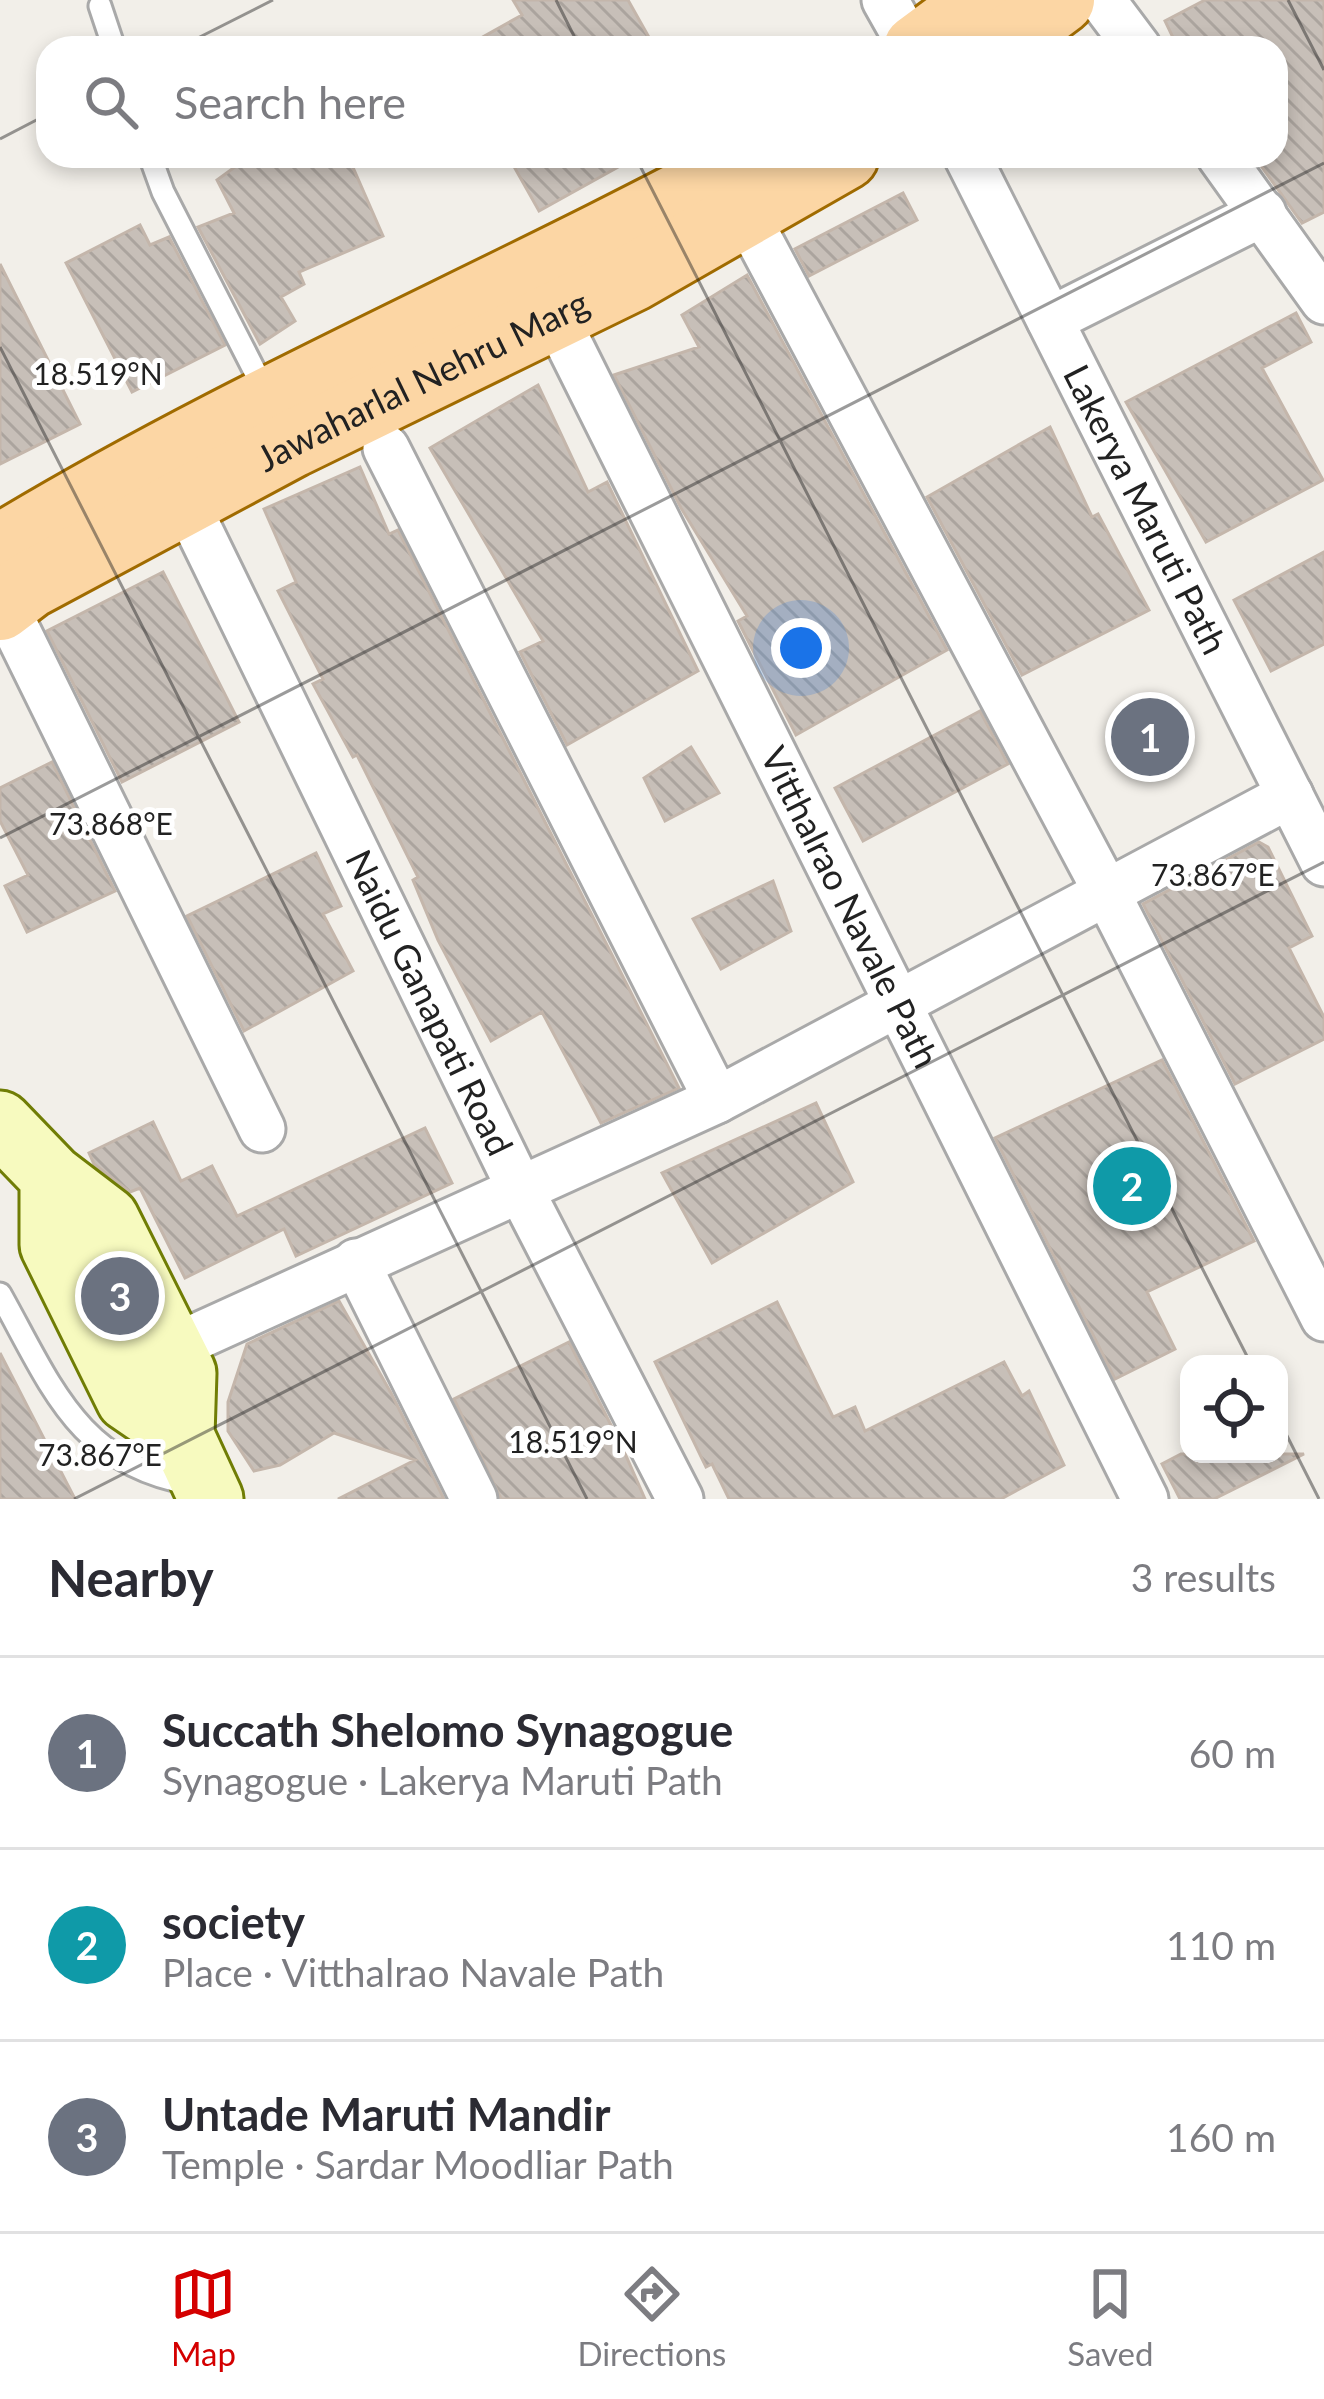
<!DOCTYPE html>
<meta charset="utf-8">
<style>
:root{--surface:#fff;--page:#f2f2f3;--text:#2b2b33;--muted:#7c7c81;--line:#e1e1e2;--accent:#d40000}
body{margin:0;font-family:Lato,sans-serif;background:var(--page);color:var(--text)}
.controls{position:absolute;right:36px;bottom:36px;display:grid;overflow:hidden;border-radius:24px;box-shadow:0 6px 18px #0003}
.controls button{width:108px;height:108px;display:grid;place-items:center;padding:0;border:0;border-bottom:3px solid var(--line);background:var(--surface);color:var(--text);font:60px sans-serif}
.you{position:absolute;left:801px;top:648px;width:42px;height:42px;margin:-30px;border:9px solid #fff;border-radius:50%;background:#1a73e8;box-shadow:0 0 0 18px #1a73e833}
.badge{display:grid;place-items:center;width:78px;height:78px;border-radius:50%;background:var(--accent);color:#fff;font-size:39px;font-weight:700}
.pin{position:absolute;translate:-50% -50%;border:6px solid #fff;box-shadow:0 3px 12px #0006}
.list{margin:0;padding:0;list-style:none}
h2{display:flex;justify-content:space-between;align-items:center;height:156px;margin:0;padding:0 48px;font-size:51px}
h2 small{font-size:39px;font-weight:400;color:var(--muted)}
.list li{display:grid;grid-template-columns:78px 1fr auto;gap:36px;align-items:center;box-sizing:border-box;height:192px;padding:0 48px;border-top:3px solid var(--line)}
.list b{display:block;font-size:45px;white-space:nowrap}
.list p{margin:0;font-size:39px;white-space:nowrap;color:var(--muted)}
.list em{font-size:39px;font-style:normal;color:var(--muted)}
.icon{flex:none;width:66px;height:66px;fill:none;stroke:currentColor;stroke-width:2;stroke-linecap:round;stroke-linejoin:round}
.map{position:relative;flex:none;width:1324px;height:1499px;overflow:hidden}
.search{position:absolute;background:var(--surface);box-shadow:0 6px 18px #0003;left:36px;right:36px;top:36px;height:132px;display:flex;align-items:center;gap:30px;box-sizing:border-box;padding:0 42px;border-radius:36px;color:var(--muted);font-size:45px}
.sheet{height:732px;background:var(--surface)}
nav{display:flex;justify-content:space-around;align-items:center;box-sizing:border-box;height:168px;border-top:3px solid var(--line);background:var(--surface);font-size:33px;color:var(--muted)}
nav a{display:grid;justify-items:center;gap:6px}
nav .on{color:var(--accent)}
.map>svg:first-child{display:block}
</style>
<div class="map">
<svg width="1324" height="1499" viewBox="0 0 1324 1499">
<defs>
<pattern id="building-back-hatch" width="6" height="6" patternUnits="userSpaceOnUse" patternTransform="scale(3)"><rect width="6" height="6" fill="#c7bfb8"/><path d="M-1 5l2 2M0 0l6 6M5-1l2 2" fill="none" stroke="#aba49e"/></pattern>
</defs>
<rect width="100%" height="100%" fill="#f2efe9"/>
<!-- building -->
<path fill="url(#building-back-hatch)" stroke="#c4b6ab" stroke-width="3" d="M513 0H628L655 48H463L522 15Z
M1205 0H1324V212L1302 223 1254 156H1276V48H1178L1165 21Z
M250 156H348L383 236 299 272 304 284 281 297 295 321 260 344 198 227 234 213 217 180Z
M508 156H638L539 211Z
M903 193 917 220 809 276 795 249Z
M140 225 150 245 169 237 225 345 132 392 66 263Z
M0 264 80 424 0 464Z
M747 275 947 650 796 735 738 621 747 616 681 508 614 375 699 347 682 315Z
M1296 313 1311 342 1262 368 1323 480 1206 542 1126 402Z
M538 385 588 492 607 482 698 671 567 745 520 652 543 641 430 448Z
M1050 427 1092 517 1098 514 1149 610 1022 675 927 497Z
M360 467 389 534 398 530 679 1088 601 1123 542 1012 491 1041 438 940 413 880 418 877 357 755 353 757 313 684 323 679 278 591 296 582 264 509Z
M1324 552V644L1271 671 1234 600Z
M163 572 239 722 122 782 47 631Z
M980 711 1008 764 863 841 835 788Z
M691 747 719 793 665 821 644 778Z
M52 762 115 891 27 932 5 886 28 875 0 821V788Z
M1259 842 1268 847 1312 936 1289 948 1324 1017V1039L1235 1084 1143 904Z
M316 853 341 906 323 914 353 971 244 1031 187 916Z
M773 881 791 931 721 969 693 919Z
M1162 1060 1254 1241 1147 1292 1175 1349 1115 1379 995 1138Z
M816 1103 853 1182 712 1263 662 1173Z
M153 1122 181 1181 212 1166 237 1216 425 1128 452 1183 296 1256 284 1229 185 1278 140 1188 130 1192 94 1164 89 1153Z
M339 1301 391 1393 444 1499H338L415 1460 334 1433 280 1465 254 1471 228 1431V1402L247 1344Z
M777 1302 833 1417 855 1407 865 1431 1004 1362 1022 1396 1029 1391 1064 1465 1001 1499H729L712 1464 706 1467 655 1362Z
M569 1342 623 1449 645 1499H501L454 1399Z
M0 1353 75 1499H0Z
M1181 1454H1304L1214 1499H1180L1162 1464Z"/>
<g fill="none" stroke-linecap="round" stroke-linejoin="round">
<!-- lane casing -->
<g stroke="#a9a9a9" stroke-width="27">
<path id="lane" d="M100 6 114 48
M150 156 163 192 268 397
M0 1294C51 1385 78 1465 193 1484"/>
</g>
<!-- street casing -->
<g stroke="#a9a9a9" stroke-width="51">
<g id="street">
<path d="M885 0 912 48"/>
<path d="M1102 0 1138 48"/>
<path id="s1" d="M967 156 1324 863"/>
<path d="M1220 156 1324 301"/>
<path d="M745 213 1107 893 1324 1318"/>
<path id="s2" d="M554 314 1145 1499"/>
<path d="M1050 320 1263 213"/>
<path d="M386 448 717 1100"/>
<path id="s3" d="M185 501 521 1191 680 1499"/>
<path d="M4 604 262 1129"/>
<path d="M356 1262 474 1499"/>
<path d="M174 1347 717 1100 1290 795"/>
</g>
</g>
<!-- secondary casing -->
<g stroke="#707d05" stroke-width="69">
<path id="secondary" d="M0 1123 52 1177 107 1219 184 1373 182 1436 211 1499
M52 1177V1245L128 1399 182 1436"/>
</g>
<!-- primary casing -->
<g stroke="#a06b00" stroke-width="72">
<g id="primary">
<path d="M917 48 982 0"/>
<path d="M997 48 1061 0"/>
<path d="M0 548C242 401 507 291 756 156"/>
<path id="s4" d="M0 607 29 585 292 444 632 278 845 156"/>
</g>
</g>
<!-- lane -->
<use href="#lane" stroke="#fff" stroke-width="21"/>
<!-- street -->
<use href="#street" stroke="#fff" stroke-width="45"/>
<!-- secondary -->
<use href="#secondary" stroke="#f7fabf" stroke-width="63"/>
<!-- primary -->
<use href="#primary" stroke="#fcd6a4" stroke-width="66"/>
</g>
<!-- ticks -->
<path fill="none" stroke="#222" stroke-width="3" stroke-opacity="0.45" d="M556 0 580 48M1288 0 1324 70M178 48 273 0M0 139 48 114M635 156 1251 1364M0 347 587 1499M0 838 1324 163M1279 1420 1319 1499M74 1499 1324 862"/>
<g text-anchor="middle" stroke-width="10" stroke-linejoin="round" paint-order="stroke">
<!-- street labels -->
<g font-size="36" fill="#222" stroke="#fff">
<text dy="13" stroke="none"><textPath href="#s4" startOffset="480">Jawaharlal Nehru Marg</textPath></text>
<text dy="13" stroke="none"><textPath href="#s1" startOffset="396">Lakerya Maruti Path</textPath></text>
<text dy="13" stroke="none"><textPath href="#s2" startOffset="663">Vitthalrao Navale Path</textPath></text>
<text dy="13" stroke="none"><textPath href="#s3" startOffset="558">Naidu Ganapati Road</textPath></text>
</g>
</g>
<g font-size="30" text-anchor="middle" fill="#222" stroke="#fff" stroke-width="10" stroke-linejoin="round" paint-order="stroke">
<text x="98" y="385">18.519°N</text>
<text x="111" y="835">73.868°E</text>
<text x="1213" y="886">73.867°E</text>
<text x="573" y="1453">18.519°N</text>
<text x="100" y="1466">73.867°E</text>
</g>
</svg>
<div class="controls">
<button><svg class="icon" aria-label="locate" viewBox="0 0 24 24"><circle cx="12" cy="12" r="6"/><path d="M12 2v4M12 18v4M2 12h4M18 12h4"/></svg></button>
</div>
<div class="you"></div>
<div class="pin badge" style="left:1150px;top:737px;background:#6b7280">1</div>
<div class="pin badge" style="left:1132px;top:1186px;background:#0f9aa8">2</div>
<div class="pin badge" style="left:120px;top:1296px;background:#6b7280">3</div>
<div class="search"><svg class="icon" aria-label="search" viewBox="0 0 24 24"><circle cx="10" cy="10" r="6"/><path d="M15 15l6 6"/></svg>Search here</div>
</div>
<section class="sheet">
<h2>Nearby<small>3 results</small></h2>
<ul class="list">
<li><span class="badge" style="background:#6b7280">1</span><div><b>Succath Shelomo Synagogue</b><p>Synagogue · Lakerya Maruti Path</p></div><em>60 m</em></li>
<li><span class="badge" style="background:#0f9aa8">2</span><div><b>society</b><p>Place · Vitthalrao Navale Path</p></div><em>110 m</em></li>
<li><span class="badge" style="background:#6b7280">3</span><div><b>Untade Maruti Mandir</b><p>Temple · Sardar Moodliar Path</p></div><em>160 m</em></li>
</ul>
</section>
<nav>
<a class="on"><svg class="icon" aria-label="map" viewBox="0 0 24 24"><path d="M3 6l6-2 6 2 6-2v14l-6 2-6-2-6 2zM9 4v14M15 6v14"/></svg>Map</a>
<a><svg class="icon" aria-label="directions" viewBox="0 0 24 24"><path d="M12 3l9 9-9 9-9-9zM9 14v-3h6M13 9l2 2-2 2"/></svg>Directions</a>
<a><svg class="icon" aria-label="saved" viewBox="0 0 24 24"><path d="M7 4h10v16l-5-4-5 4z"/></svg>Saved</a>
</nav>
